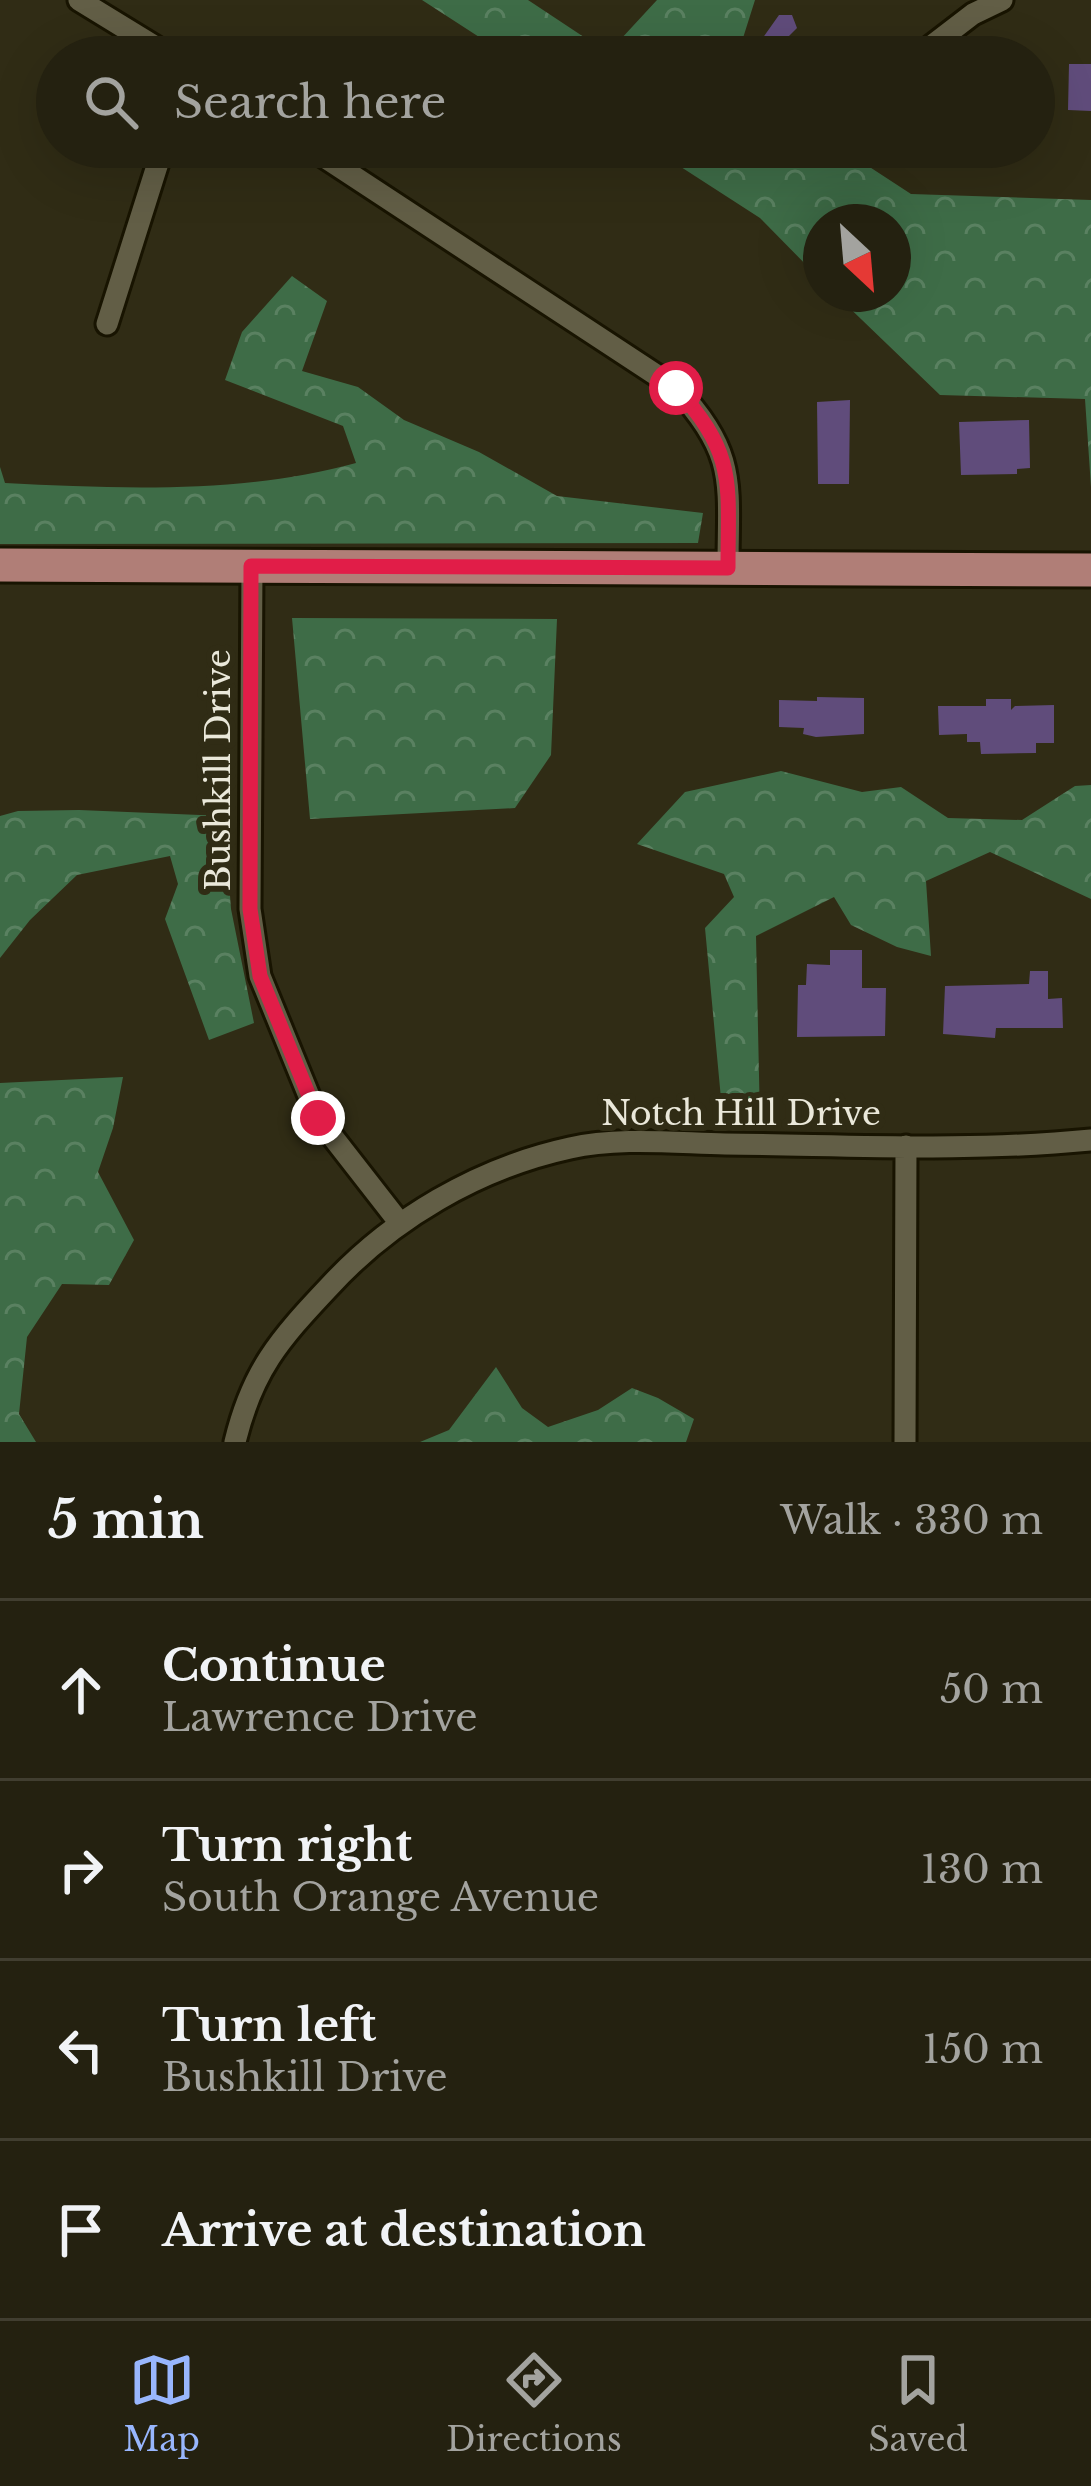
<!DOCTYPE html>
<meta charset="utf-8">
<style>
:root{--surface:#242110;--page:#2c2919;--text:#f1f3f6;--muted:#a3a39f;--line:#413e30;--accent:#98b6fd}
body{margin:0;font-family:"Libre Baskerville",serif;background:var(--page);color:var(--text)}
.compass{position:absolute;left:803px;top:204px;width:108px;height:108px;border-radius:50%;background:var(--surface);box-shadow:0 12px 48px #0002;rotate:154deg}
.stop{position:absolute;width:36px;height:36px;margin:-27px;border:9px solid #e11d48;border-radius:50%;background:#fff}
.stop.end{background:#e11d48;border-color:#fff;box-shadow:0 3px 12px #0008}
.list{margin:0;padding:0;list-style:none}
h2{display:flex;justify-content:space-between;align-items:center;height:156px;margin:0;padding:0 48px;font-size:51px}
h2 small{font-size:39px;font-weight:400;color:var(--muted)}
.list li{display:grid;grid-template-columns:78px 1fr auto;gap:36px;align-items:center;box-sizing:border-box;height:180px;padding:0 48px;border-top:3px solid var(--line)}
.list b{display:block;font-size:45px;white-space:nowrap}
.list p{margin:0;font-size:39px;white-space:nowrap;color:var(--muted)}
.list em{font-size:39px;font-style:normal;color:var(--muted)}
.icon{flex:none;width:66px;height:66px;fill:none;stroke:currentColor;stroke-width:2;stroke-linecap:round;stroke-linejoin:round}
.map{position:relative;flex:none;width:1091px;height:1442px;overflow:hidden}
.search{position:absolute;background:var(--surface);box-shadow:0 12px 48px #0002;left:36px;right:36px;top:36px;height:132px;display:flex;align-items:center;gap:30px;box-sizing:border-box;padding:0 42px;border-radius:66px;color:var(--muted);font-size:45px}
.sheet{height:876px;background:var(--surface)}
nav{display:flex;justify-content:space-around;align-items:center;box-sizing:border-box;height:168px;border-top:3px solid var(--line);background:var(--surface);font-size:33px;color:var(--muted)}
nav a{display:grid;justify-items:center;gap:6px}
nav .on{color:var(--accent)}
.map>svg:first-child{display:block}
</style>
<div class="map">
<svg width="1091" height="1442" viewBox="0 0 1091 1442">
<defs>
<pattern id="forest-crowns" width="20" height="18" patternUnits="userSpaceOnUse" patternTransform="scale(3)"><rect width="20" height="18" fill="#3e6c47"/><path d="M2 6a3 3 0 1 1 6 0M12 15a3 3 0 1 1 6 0" fill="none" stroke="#5a8161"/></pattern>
</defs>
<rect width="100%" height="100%" fill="#302c15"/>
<!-- forest -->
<path fill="url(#forest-crowns)" d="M422 0H528L608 53 657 0H755L737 57H510Z
M650 147H839L911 194 1091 200V487L1085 399 940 395 835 294H893V222H821V280L760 218Z
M292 276 327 301 302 371 358 387 404 420 479 452 557 496 703 513 698 543 0 544V467L5 483C121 489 243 494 356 463L343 426 225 380 242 332Z
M292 618 557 619 551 755 515 808 310 819Z
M781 771 862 792 901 787 948 818 1022 820 1075 786 1091 785V899L990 852 926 881 931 956 897 947 851 925 834 897 756 936 760 1122 723 1120 705 928 734 897 724 874 637 844 685 792Z
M79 810 224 816 231 909 254 1023 209 1040 165 919 178 884 170 856 77 875 30 920 0 958V816L18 811Z
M123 1077 113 1128 98 1172 134 1240 109 1285 62 1284 27 1337 19 1414 36 1442H0V1083Z
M496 1367 522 1408 548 1427 598 1410 632 1388 658 1398 694 1419 686 1442H420L449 1430Z"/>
<!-- building -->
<path fill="#604c7b" d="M779 15H792L797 28 768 57H739L737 41 762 39Z
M1069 64H1091V111L1068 110Z
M974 147H1015L998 166Z
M850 400 849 484H818L817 402Z
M1029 420 1030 468 1017 469V474L961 475 959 422Z
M817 697 864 698V734L816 737 803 734 804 728 779 727V700L817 701Z
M986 699H1011V710L1015 706 1054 705V743H1036V753L981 754 980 742H967V734L939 735 938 706H986Z
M830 950H862V988H886L885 1036 797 1037 798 985H806L807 964 830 965Z
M1030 971H1048V999L1062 998 1063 1028H996L995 1038 943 1034 945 986 1029 984Z"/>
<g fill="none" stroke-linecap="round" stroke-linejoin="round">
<!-- minor casing -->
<g stroke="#181401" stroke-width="27">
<path id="minor" d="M79 0 172 57
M917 57 973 14 1002 0
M309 147 676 388C738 455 728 483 728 568
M107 324 163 147
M252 566 250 909 260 976 318 1118 399 1222
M235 1442C252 1371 279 1340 328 1288 391 1219 478 1168 570 1148 618 1137 675 1143 725 1144 847 1145 970 1152 1091 1140
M905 1442 906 1146"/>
</g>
<!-- primary casing -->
<g stroke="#181401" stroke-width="39">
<path id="primary" d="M0 565 1091 570"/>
</g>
<!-- minor -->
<use href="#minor" stroke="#625e46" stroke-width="21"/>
<!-- primary -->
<use href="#primary" stroke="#b07e77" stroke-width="33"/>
</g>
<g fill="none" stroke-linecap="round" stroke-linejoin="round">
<!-- route -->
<path stroke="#e11d48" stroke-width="15" d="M318 1118 260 976 250 909 251 566 728 568C728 483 737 455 676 388"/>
</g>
<g text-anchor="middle" stroke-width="12" stroke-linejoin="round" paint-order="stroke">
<!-- street labels -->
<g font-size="33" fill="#eae8da" stroke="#302c15">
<text transform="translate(218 770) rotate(-90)" y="12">Bushkill Drive</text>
<text x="741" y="1125">Notch Hill Drive</text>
</g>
</g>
</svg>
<svg class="compass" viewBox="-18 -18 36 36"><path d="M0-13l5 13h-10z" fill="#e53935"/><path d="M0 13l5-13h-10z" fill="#a3a39f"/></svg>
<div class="stop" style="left:676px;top:388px"></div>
<div class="stop end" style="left:318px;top:1118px"></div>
<div class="search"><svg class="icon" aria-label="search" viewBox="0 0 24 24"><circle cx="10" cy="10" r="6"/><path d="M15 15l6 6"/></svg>Search here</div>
</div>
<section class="sheet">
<h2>5 min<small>Walk · 330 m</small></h2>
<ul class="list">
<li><svg class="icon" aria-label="ahead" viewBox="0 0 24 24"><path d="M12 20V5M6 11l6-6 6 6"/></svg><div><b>Continue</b><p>Lawrence Drive</p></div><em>50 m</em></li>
<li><svg class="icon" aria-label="right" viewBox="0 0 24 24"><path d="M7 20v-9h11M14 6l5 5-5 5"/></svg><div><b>Turn right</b><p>South Orange Avenue</p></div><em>130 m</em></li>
<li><svg class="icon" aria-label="left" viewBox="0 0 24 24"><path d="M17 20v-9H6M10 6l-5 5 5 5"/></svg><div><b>Turn left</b><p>Bushkill Drive</p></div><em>150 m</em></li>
<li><svg class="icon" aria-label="arrive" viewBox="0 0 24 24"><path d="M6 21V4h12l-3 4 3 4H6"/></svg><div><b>Arrive at destination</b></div></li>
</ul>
</section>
<nav>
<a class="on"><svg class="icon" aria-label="map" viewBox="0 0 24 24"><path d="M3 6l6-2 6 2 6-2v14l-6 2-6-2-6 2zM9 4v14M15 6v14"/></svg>Map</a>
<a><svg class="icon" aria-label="directions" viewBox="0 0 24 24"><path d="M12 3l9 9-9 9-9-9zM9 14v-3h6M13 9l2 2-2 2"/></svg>Directions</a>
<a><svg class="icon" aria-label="saved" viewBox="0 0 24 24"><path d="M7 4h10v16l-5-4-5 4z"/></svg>Saved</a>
</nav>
